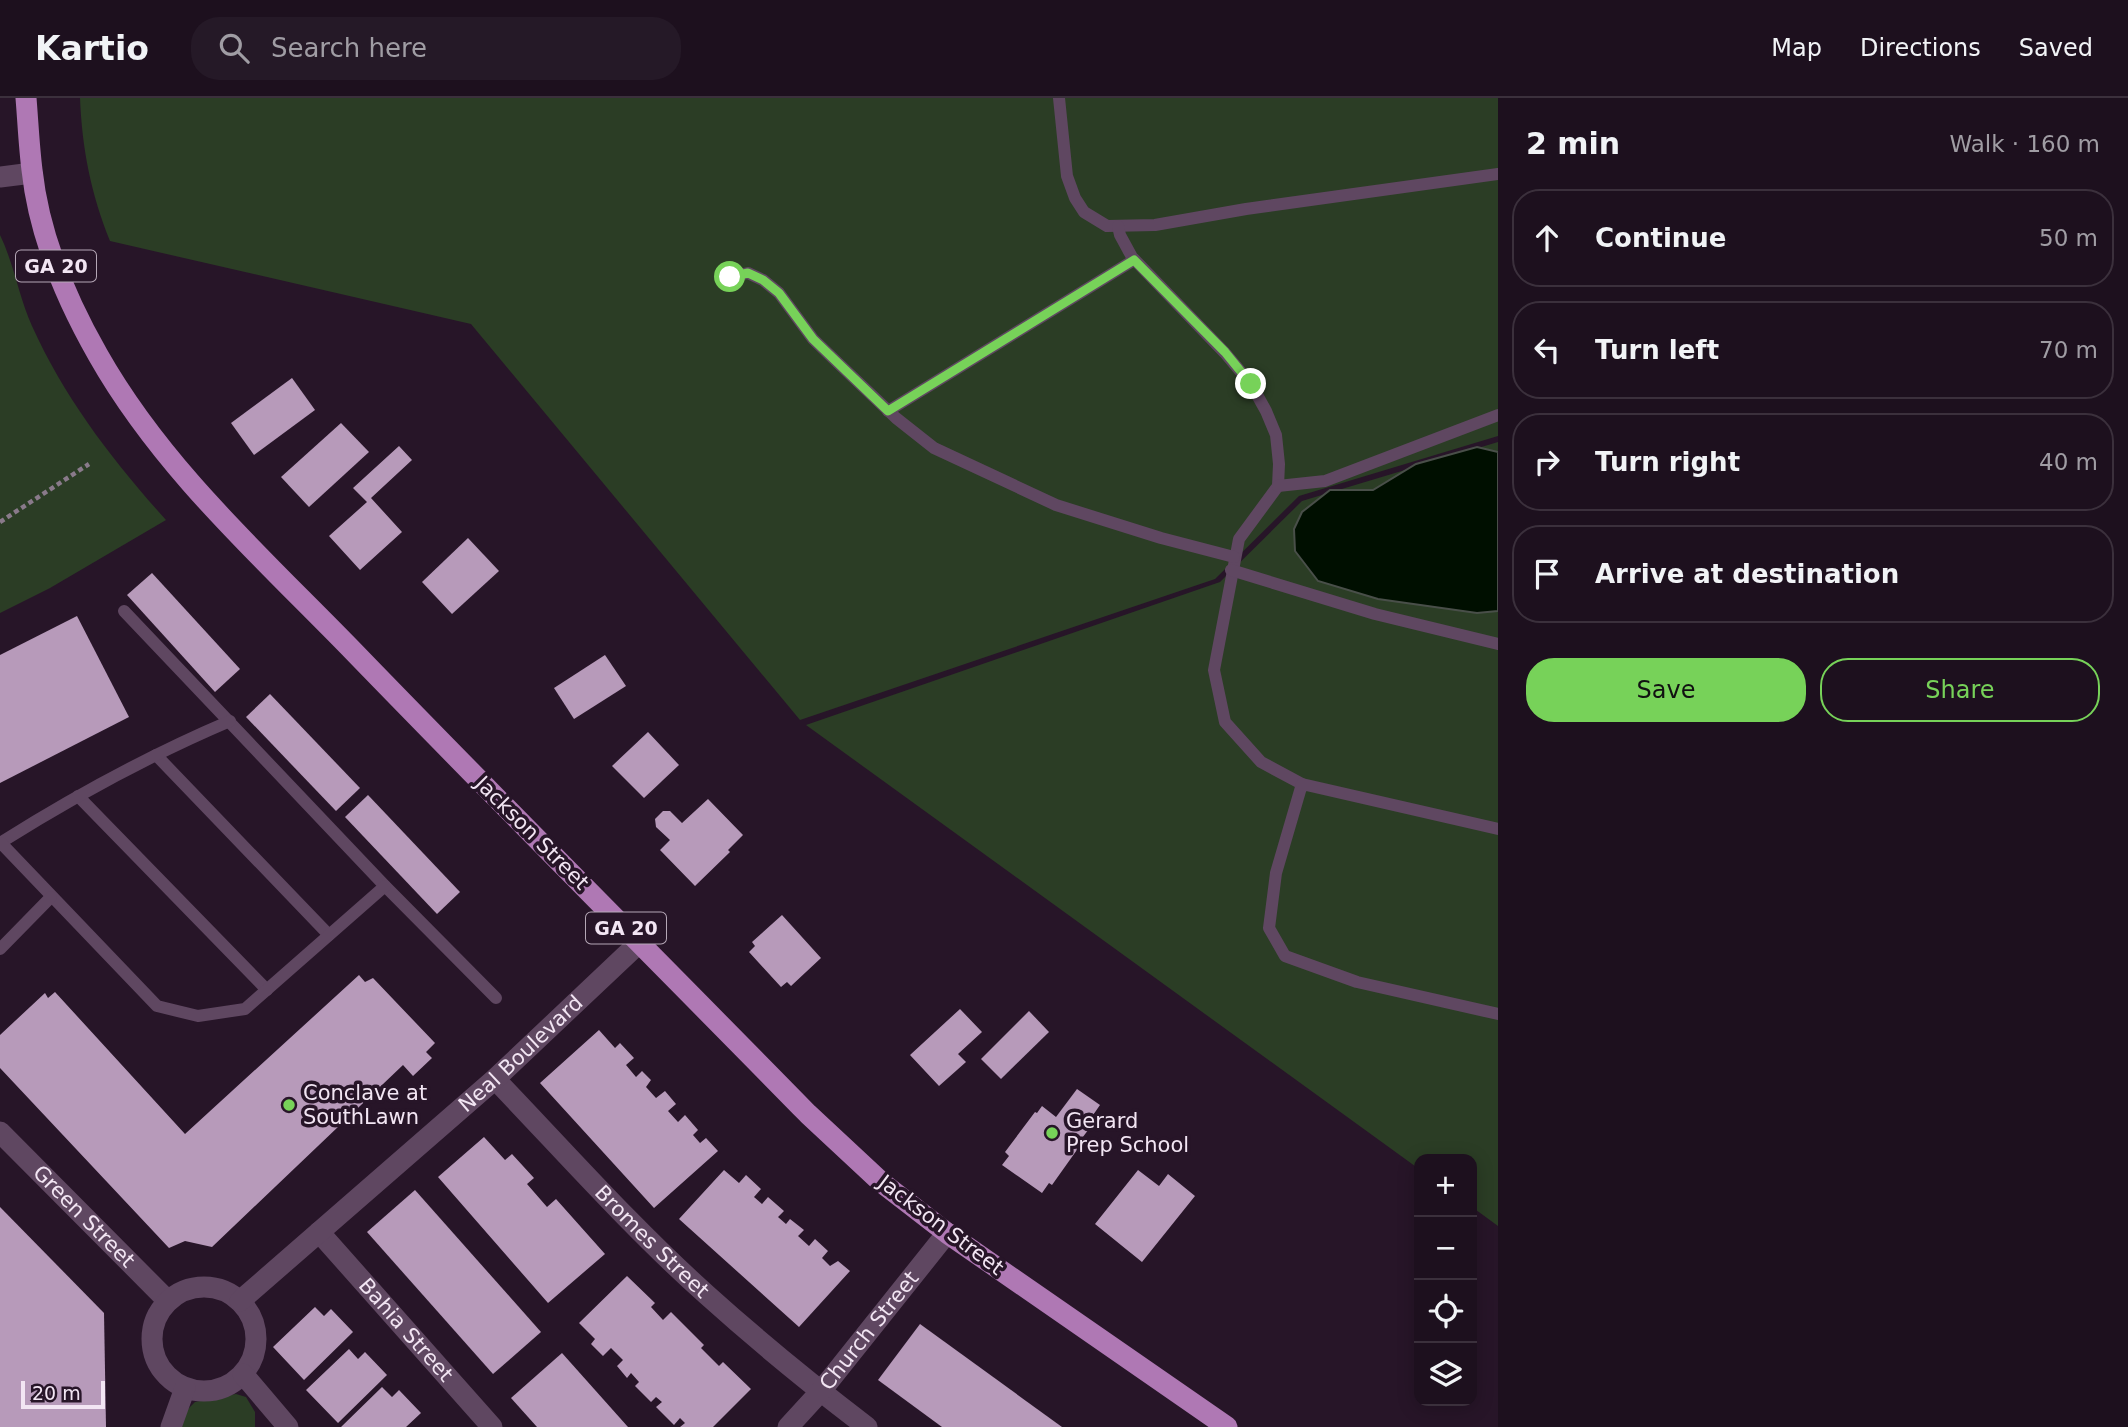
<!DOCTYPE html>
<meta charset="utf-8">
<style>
:root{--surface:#1d101e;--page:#251927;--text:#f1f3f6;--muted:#a09da4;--line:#3b303c;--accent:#77d259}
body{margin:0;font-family:"DejaVu Sans",sans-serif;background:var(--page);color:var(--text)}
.controls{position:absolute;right:21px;bottom:21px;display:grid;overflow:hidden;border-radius:14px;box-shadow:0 4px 18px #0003}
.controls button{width:63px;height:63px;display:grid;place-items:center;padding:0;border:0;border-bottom:2px solid var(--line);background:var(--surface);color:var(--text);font:35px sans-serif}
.scale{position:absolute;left:21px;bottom:18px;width:84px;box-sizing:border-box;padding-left:7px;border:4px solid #f2e5f3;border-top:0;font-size:19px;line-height:24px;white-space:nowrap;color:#f2e5f3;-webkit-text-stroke:5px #271528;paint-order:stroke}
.stop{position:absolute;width:21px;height:21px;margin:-16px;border:5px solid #77d259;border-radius:50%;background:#fff}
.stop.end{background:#77d259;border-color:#fff;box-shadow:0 2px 7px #0008}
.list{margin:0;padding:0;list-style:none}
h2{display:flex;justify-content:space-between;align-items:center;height:91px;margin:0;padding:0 28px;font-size:30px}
h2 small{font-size:23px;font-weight:400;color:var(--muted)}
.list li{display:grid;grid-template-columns:46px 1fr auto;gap:21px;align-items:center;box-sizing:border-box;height:98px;margin:0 14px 14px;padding:0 14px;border:2px solid var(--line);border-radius:28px}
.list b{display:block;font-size:26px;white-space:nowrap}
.list em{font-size:23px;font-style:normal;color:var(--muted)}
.actions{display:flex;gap:14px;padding:21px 28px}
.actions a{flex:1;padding:16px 0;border:2px solid var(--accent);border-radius:28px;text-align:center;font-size:24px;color:var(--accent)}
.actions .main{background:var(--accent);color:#111}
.icon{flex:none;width:38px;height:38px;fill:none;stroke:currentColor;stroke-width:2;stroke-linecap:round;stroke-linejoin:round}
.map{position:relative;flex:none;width:1498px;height:1329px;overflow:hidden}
header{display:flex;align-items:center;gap:42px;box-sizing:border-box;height:98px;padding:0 35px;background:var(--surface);border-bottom:2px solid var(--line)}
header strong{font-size:33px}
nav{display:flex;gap:38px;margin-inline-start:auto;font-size:24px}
.search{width:490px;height:63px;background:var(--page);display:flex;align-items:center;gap:18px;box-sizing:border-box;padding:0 24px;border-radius:28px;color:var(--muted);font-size:26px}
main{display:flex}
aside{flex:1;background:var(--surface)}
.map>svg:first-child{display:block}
</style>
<header>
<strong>Kartio</strong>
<div class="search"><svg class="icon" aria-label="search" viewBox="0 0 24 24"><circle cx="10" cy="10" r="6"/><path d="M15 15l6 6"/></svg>Search here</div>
<nav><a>Map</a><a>Directions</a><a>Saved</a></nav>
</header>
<main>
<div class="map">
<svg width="1498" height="1329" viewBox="0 0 1498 1329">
<rect width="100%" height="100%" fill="#271528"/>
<g fill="#2b3d25">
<path d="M 80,0 L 1498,0 L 1498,338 L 1299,398 L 1215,481 L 800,622 L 471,226 L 110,143 C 91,96 82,51 80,0 Z"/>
<path d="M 0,137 C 14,166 19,199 32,228 C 65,301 113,363 166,422 L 50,490 L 0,515 Z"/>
<path d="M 1498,344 L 1498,1128 L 1472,1109 L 1472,1061 L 1419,1061 L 1419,1071 L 806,627 L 1220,484 L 1302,403 Z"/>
<path d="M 236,1296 L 246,1299 L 255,1314 L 255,1329 L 181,1329 L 187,1312 L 195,1304 Z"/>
</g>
<path fill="#000f00" stroke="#494f49" stroke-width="2" d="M 1477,349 L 1498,354 L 1498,513 L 1477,515 L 1378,501 L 1318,483 L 1295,453 L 1294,431 L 1302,414 L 1330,392 L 1373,392 L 1416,366 Z"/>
<g fill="#b79aba">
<path d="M 292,280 L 315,312 L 254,357 L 231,325 Z"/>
<path d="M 341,325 L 369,354 L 309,409 L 281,379 Z"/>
<path d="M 399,348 L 412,362 L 371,400 L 402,434 L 360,472 L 329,438 L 367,404 L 353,390 Z"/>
<path d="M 468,440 L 499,473 L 452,516 L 422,484 Z"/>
<path d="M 152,475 L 240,571 L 215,594 L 127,497 Z"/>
<path d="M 77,518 L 129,619 L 0,685 L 0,557 Z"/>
<path d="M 605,557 L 626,588 L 574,621 L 554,590 Z"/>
<path d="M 270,596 L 360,690 L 336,713 L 246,619 Z"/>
<path d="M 648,634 L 679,667 L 644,700 L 612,668 Z"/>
<path d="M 368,697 L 460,794 L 437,816 L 345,719 Z"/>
<path d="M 708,701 L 743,737 L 728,752 L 730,754 L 695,788 L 660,752 L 670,742 L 656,729 L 655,721 L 663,713 L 670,713 L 682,725 Z"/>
<path d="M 782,817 L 821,860 L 791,888 L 787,884 L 781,889 L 749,854 L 755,848 L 752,844 Z"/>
<path d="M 359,877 L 365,884 L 373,880 L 435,945 L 426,954 L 432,960 L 413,978 L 403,967 L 212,1149 L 185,1143 L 169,1150 L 0,970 L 0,937 L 45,895 L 48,900 L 55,894 L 185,1036 Z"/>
<path d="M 960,911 L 982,934 L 958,956 L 966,964 L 939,988 L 910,957 Z"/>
<path d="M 1029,913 L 1049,934 L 1001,981 L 981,961 Z"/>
<path d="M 599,932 L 615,950 L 620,945 L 634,960 L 626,967 L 636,979 L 642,973 L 651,982 L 646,989 L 656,1000 L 665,993 L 676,1006 L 668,1013 L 678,1024 L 685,1017 L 698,1032 L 693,1037 L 700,1045 L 706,1040 L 718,1053 L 654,1110 L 540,985 Z"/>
<path d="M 1077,991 L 1100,1007 L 1091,1020 L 1095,1023 L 1076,1048 L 1079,1049 L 1052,1087 L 1049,1085 L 1042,1095 L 1002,1067 L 1009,1058 L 1005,1054 L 1035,1014 L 1037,1015 L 1042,1008 L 1056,1019 Z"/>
<path d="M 484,1039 L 505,1062 L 512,1056 L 534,1080 L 527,1086 L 547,1109 L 556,1101 L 605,1156 L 548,1205 L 438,1079 Z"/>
<path d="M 724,1072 L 739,1085 L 746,1077 L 761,1091 L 754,1099 L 762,1106 L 768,1099 L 784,1113 L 778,1119 L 786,1126 L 790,1121 L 804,1132 L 798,1138 L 809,1148 L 815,1141 L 828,1153 L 822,1160 L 830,1168 L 838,1163 L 850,1173 L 799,1229 L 679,1121 Z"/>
<path d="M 1138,1072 L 1159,1088 L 1168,1076 L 1195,1098 L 1142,1164 L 1095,1126 Z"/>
<path d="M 415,1092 L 541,1234 L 493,1276 L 367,1134 Z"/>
<path d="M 0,1109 L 104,1215 L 106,1329 L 0,1329 Z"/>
<path d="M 627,1178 L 655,1205 L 651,1209 L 663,1222 L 671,1214 L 704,1247 L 701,1250 L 719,1268 L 723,1264 L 751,1291 L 713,1329 L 680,1329 L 685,1325 L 680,1320 L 674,1327 L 656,1309 L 662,1304 L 656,1299 L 651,1304 L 635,1288 L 639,1284 L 631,1275 L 627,1280 L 617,1268 L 623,1262 L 611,1250 L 603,1258 L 591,1246 L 595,1241 L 579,1225 Z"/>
<path d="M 315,1209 L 324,1218 L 331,1211 L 353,1234 L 304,1282 L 273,1249 Z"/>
<path d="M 920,1226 L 1062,1329 L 942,1329 L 878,1282 Z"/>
<path d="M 349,1251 L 358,1261 L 365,1254 L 387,1277 L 338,1325 L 306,1292 Z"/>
<path d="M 562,1255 L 628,1329 L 537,1329 L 511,1300 Z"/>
<path d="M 382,1289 L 392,1299 L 399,1292 L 421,1315 L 406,1329 L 341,1329 Z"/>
</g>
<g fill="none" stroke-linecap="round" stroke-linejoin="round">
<path stroke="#897a8a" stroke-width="4.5" stroke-dasharray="5 3.5" stroke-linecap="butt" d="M 0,424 L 89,366"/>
<g stroke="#5f4761" stroke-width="12">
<path d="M 1059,0 L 1067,78 L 1075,100 L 1084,114 L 1107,128 L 1155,127 L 1246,111 L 1498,76"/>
<path d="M 1118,128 L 1120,137 L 1132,159 L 1225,255 L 1251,286 L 1266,313 L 1276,337 L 1279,366 L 1278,388 L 1239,441 L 1214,572 L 1225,624 L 1261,664 L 1302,686"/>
<path d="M 730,179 L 748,175 L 763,182 L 779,195 L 813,241 L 838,265 L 896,320 L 934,350 L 1056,407 L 1161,440 L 1234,459"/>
<path d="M 888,313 L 1134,162"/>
<path d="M 1278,388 L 1325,383 L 1498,317"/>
<path d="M 1231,472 L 1375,516 L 1498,546"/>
<path d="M 124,513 L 385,788 L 496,900"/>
<path d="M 156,657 L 329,837"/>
<path d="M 78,698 L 267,892"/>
<path d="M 1498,731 L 1302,686 L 1276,775 L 1269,830 L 1285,858 L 1357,884 L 1498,916"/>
<path d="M 0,745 C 73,699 150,657 230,623"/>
<path d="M 1,745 L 157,908 L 198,918 L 245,911 L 385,788"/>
<path d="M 0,851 L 51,799"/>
</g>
<g stroke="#5f4761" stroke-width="21">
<path id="s1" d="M 495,981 C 565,1054 632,1130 707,1197 C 758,1243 812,1287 867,1329"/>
<path id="s2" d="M 0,1034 L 168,1203"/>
<path id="s3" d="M 319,1134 L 492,1329"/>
<circle cx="204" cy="1241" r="52"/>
<path id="s4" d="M 240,1203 L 495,981 L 640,844"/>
<path d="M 243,1276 L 288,1329"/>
<path d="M 171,1329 L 185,1290"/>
<path id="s5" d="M 788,1329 L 821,1293 L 947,1135"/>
</g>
<path stroke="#5f4761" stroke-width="21" d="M 0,79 L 32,75"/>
<path stroke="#af78b4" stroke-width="21" d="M 26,0 C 28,24 29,48 32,72 C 39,137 66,201 98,257 C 163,372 264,461 355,555 C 505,710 657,862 808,1016 L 881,1084 L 947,1135 L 1227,1329"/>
</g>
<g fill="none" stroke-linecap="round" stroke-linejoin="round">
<path stroke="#77d259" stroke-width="9" d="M 730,179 L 748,175 L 763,182 L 779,195 L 813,241 L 888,313 L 1134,162 L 1225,254 L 1251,286"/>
</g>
<g fill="#77d259" stroke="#271528" stroke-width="2.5">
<circle cx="289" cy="1007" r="7"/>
<circle cx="1052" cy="1035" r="7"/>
</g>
<g text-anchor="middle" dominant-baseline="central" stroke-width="7" stroke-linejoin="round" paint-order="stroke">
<g fill="#271528" stroke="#b5a7b6" stroke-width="2">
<rect x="16" y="152.5" width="80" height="31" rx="5"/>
<rect x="586" y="814.5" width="80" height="31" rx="5"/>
</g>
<g font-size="19" font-weight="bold" fill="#f2e5f3">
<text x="56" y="168">GA 20</text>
<text x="626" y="830">GA 20</text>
</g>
<g font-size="21" fill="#f2e5f3" stroke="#271528">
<text transform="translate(532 735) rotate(45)">Jackson Street</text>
<text stroke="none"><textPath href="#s4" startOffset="374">Neal Boulevard</textPath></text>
<text stroke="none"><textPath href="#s2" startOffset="119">Green Street</textPath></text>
<text transform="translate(941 1127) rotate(37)">Jackson Street</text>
<text stroke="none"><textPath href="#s1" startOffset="226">Bromes Street</textPath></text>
<text stroke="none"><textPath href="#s3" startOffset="131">Bahia Street</textPath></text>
<text stroke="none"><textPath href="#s5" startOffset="126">Church Street</textPath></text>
</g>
<g font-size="21" fill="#f2e5f3" stroke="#271528" text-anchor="start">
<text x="303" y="995">Conclave at<tspan x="303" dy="24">SouthLawn</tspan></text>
<text x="1066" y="1023">Gerard<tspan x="1066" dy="24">Prep School</tspan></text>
</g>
</g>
</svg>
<div class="controls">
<button>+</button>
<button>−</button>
<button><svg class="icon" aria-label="locate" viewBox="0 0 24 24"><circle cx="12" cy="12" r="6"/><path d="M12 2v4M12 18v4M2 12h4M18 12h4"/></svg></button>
<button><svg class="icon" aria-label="layers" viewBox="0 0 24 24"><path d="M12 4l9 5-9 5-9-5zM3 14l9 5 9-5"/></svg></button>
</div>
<div class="scale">20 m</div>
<div class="stop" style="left:730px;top:179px"></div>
<div class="stop end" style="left:1251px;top:286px"></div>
</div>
<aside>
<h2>2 min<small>Walk · 160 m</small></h2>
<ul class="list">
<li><svg class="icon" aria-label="ahead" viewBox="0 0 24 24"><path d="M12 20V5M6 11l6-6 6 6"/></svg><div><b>Continue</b></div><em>50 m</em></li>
<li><svg class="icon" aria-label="left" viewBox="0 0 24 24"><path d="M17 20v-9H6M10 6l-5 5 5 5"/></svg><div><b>Turn left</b></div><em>70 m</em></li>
<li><svg class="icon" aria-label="right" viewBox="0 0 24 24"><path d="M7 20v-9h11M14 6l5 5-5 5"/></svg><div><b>Turn right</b></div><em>40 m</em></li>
<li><svg class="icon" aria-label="arrive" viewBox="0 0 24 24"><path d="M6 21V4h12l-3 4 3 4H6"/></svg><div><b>Arrive at destination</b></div></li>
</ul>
<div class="actions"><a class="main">Save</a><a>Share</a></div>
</aside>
</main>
